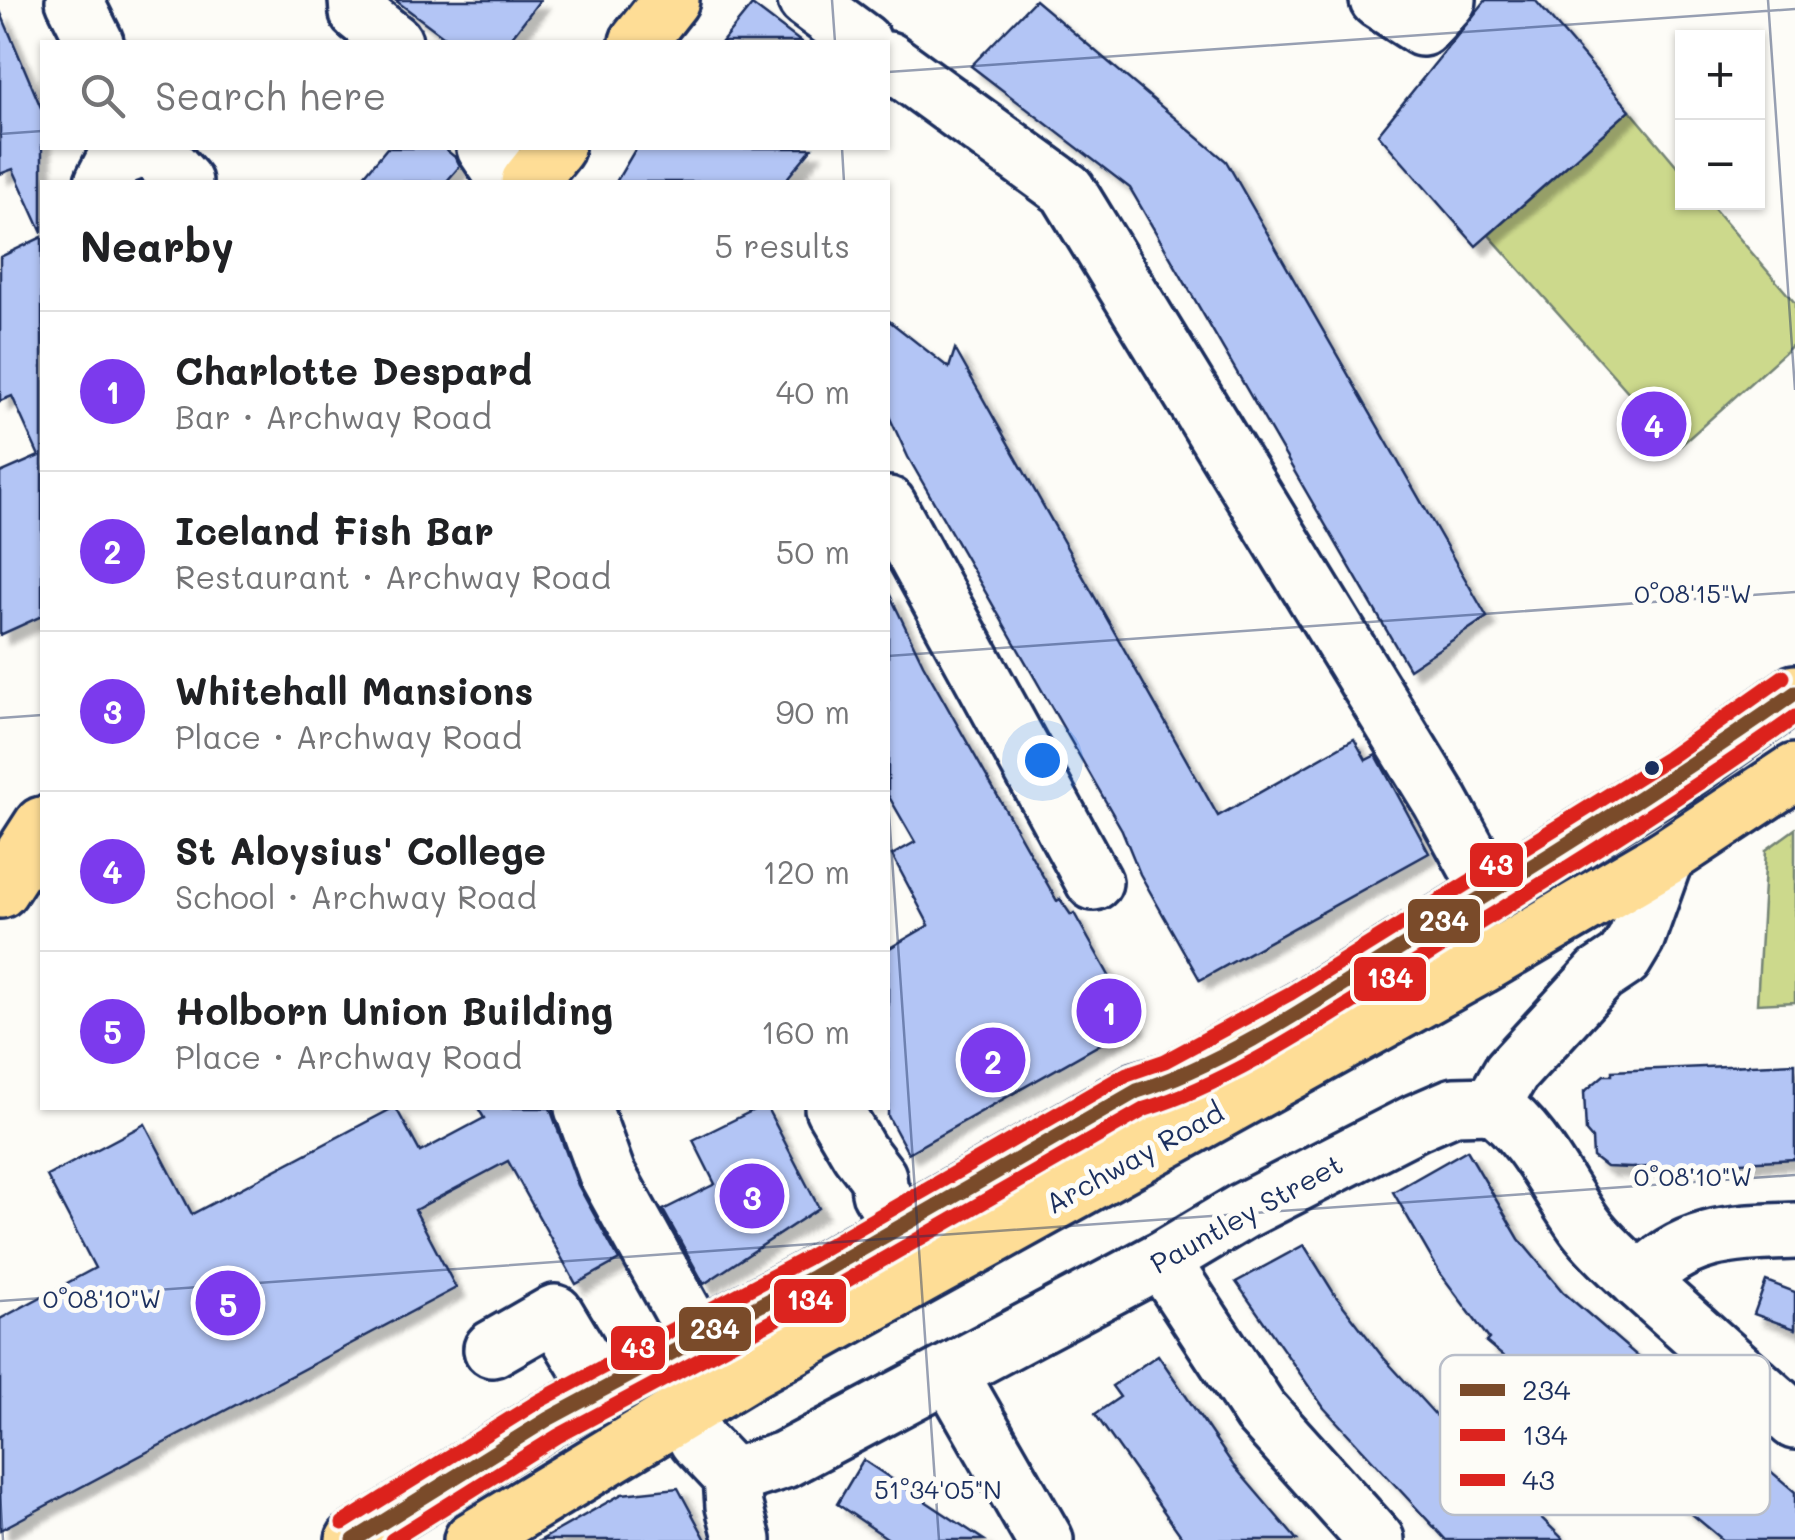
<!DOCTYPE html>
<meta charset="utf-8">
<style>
:root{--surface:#fff;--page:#f2f2f2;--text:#202124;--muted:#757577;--line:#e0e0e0;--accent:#7c3aed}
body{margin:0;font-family:Mali,sans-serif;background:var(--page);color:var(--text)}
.controls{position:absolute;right:30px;top:30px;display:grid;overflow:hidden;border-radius:0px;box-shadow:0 2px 8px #0004}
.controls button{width:90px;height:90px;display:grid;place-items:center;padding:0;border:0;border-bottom:2px solid var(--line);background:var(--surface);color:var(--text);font:50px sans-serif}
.you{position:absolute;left:1042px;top:760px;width:35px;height:35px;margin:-25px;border:8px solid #fff;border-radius:50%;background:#1a73e8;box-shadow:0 0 0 15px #1a73e833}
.badge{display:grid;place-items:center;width:65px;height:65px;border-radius:50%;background:var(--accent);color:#fff;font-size:32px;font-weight:700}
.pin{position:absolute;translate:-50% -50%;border:5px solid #fff;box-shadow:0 2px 10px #0006}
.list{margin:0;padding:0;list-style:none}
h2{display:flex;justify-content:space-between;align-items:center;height:130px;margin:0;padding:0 40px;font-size:42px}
h2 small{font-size:32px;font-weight:400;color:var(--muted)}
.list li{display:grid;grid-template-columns:65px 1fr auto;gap:30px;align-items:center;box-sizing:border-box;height:160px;padding:0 40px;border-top:2px solid var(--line)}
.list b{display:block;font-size:38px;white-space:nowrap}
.list p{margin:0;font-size:32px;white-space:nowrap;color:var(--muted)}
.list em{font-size:32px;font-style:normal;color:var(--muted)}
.icon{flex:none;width:55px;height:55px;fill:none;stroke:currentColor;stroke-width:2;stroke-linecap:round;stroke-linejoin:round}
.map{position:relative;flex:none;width:1795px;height:1540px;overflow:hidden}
.search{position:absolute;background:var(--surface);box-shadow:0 2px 8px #0004;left:40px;top:40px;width:850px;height:110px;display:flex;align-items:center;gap:25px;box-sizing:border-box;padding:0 35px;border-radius:0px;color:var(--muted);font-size:38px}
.panel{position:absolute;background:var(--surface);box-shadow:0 2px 8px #0004;left:40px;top:180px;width:850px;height:930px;border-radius:0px}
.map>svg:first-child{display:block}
</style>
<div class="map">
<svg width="1795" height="1540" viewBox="0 0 1795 1540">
<defs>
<filter id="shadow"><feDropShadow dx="9" dy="9" stdDeviation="2.5" flood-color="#0004"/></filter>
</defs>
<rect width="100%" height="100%" fill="#fdfcf7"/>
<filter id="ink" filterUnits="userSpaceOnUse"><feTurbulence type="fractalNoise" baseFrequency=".01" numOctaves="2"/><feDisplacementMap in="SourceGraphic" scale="20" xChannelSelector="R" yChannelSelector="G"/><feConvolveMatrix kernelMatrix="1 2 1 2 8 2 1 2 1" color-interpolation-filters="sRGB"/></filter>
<g filter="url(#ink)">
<g fill="#ccd98c" stroke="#748475" stroke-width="2.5">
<path d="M 1630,110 L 1682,172 L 1682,202 L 1709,203 L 1795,303 L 1795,343 L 1678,448 L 1489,235 Z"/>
<path d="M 1795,829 L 1795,1002 L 1757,1004 L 1766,850 Z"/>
</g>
<g fill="#b3c5f5" stroke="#1b2f5e" stroke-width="2.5" filter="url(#shadow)">
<path d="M 395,0 L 540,0 L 508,42 L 451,42 Z"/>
<path d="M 1035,0 L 1226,161 L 1487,617 L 1409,669 L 1130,188 L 971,66 Z"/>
<path d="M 1486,0 L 1535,0 L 1630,110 L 1476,246 L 1378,134 Z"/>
<path d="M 752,5 L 801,42 L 722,42 Z"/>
<path d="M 0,11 L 42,110 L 42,233 L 13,169 L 0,174 Z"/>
<path d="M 387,148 L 444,148 L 456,158 L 460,166 L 446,182 L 359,182 Z"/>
<path d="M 636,148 L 812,148 L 784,182 L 616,182 Z"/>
<path d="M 42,237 L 42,616 L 0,635 L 0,473 L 39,456 L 12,396 L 0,401 L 0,257 Z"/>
<path d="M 888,320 L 949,368 L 955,349 L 1218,816 L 1354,739 L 1366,760 L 1376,755 L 1429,853 L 1200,980 L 1140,874 L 1122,830 L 908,457 L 888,414 Z"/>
<path d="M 888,591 L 923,664 L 1057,901 L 1060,899 L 1071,915 L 1074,913 L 1136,1024 L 908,1153 L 888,1116 L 888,949 L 929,925 L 892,855 L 915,842 L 888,795 Z"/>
<path d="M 1795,1063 L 1795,1159 L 1631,1168 L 1606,1167 L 1593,1157 L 1592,1139 L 1586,1132 L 1584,1092 L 1604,1075 L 1612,1075 L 1612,1071 Z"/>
<path d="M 393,1108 L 396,1108 L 420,1152 L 484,1118 L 478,1108 L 550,1108 L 578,1185 L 619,1260 L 576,1284 L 508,1161 L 415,1210 L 456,1288 L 0,1530 L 0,1319 L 95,1268 L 47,1176 L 145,1124 L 192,1214 Z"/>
<path d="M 758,1108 L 767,1108 L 819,1208 L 704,1284 L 663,1210 L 715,1184 L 693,1140 Z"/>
<path d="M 1467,1150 L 1519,1239 L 1563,1292 L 1795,1492 L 1795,1540 L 1723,1540 L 1486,1342 L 1489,1339 L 1440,1273 L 1393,1192 Z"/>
<path d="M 1304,1245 L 1335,1295 L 1382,1356 L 1471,1454 L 1494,1477 L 1497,1474 L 1564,1540 L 1446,1540 L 1324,1408 L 1236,1282 Z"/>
<path d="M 1766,1281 L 1795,1292 L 1795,1329 L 1754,1314 Z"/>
<path d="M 1158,1355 L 1233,1465 L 1297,1540 L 1184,1540 L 1095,1414 L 1120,1397 L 1112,1386 Z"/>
<path d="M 863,1460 L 984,1540 L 890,1540 L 837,1504 Z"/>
<path d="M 678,1488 L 706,1540 L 541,1540 L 622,1494 Z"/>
</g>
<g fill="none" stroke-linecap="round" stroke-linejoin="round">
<defs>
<g id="minor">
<path d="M 74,0 L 95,42"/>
<path d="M 357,0 L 358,13 L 394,42"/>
<path d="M 806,0 L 863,42"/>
<path d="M 1378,0 L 1422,28 L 1448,0"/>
<path d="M 888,60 L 1067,190 L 1441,802 L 1491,893"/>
<path d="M 485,148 L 508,182"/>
<path d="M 103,182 L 115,159 L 145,148 L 167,163 L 184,182"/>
<path d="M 888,505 L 1094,882"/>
<path d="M 1492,1105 C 1535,1134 1556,1186 1586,1227 C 1601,1247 1622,1265 1640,1282 C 1684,1233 1733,1233 1795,1231"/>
<path d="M 583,1108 L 607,1174 L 699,1340"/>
<path d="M 833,1108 L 859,1152 L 878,1177 L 880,1192 L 901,1225"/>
<path d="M 1161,1260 L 1260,1411 L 1376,1540"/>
<path d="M 1640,1282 L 1795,1421"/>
<path d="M 492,1349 L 555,1313 L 602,1391"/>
<path d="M 950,1374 L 1045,1540"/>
<path d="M 684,1412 L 697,1440 L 732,1477 L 734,1506 L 743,1540"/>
<path d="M 732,1477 L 784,1460 L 1161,1260 L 1243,1211 L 1417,1122 L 1454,1106 L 1492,1105 L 1511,1072 L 1600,975 L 1624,959 L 1636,939 L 1665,858"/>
</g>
<g id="major">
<path d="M 638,42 L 671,0"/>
<path d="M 529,182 L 556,148"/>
<path d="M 0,890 L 42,825"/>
</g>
<g id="highway">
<path d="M 354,1540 L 548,1419 L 813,1277 L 1137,1091 L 1173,1080 L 1301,1010 L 1679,775 L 1795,693"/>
<path d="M 472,1540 L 748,1372 L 1481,966 L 1665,858 L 1795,772"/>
</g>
</defs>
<use href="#minor" stroke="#1b2f5e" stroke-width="62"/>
<use href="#major" stroke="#1b2f5e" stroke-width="62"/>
<use href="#highway" stroke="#1b2f5e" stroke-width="62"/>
<use href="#minor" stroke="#fdfcf7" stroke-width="55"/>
<use href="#major" stroke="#fedd96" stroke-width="55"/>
<use href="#highway" stroke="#fedd96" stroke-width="55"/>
<defs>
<path id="bus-1" d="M 354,1540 L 548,1419 L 813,1277 L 1137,1091 C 1226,1064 1324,996 1404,946 C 1536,864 1668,783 1795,693"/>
<path id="bus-2" d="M 392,1540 L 558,1436 L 823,1294 L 1145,1109 C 1234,1082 1332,1014 1412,965 C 1541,884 1671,805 1795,717"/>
<path id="bus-3" d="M 343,1523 L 539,1401 L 803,1260 L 1127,1074 L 1165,1061 L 1291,993 L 1668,758 L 1783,677"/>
</defs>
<use href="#bus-1" stroke="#fdfcf7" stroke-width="22"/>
<use href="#bus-2" stroke="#fdfcf7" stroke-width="22"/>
<use href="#bus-3" stroke="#fdfcf7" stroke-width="22"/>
<use href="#bus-1" stroke="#7a4b2a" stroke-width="15"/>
<use href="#bus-2" stroke="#dc241f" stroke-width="15"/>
<use href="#bus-3" stroke="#dc241f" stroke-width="15"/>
</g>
</g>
<path fill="none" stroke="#1b2f5e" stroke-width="2.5" stroke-opacity="0.45" d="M 832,0 L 835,42M 1768,0 L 1795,390M 888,72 L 1795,9M 0,134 L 42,131M 842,148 L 844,182M 888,656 L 1795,592M 0,718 L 42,715M 888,799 L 939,1540M 0,1301 L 1795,1175M 0,1493 L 3,1540"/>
<circle fill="#1b2f5e" stroke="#fdfcf7" stroke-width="4" cx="1652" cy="768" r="9"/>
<g text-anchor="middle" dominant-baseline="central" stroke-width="10" stroke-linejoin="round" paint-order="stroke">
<g font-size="28" fill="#1b2f5e" stroke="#fdfcf7">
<text transform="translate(1134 1157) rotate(-29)">Archway Road</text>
<text transform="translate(1246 1213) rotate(-29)">Pauntley Street</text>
</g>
</g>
<rect x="1440" y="1355" width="330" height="160" rx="15" fill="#fdfcf7" stroke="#b9bec9" stroke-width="2.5"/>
<rect x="1460" y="1384" width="45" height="12" fill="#7a4b2a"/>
<rect x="1460" y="1429" width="45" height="12" fill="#dc241f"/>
<rect x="1460" y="1474" width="45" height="12" fill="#dc241f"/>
<g font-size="28" fill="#1b2f5e">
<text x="1522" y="1400">234</text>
<text x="1522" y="1445">134</text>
<text x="1522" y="1490">43</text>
</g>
<g font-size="25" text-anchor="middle" fill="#1b2f5e" stroke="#fdfcf7" stroke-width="10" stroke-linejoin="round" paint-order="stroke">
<text x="1693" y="603">0°08'15"W</text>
<text x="1693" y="1186">0°08'10"W</text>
<text x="102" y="1308">0°08'10"W</text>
<text x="938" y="1499">51°34'05"N</text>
</g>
<g stroke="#fdfcf7" stroke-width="4">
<rect x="1468" y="841" width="57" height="48" rx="10" fill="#dc241f"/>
<rect x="1406" y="897" width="76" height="48" rx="10" fill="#7a4b2a"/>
<rect x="1352" y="955" width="76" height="48" rx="10" fill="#dc241f"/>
<rect x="772" y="1277" width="76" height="48" rx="10" fill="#dc241f"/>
<rect x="677" y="1305" width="76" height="48" rx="10" fill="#7a4b2a"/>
<rect x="609" y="1324" width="58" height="48" rx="10" fill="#dc241f"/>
</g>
<g font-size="28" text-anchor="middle" font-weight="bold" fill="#fff">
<text x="1496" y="875">43</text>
<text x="1444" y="931">234</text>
<text x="1390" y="988">134</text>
<text x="810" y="1310">134</text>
<text x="715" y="1339">234</text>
<text x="638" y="1358">43</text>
</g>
</svg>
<div class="controls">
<button>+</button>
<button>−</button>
</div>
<div class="you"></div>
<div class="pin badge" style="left:1109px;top:1011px">1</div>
<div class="pin badge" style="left:993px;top:1060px">2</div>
<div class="pin badge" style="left:752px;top:1196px">3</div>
<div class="pin badge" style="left:1654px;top:424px">4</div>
<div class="pin badge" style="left:228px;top:1303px">5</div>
<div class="search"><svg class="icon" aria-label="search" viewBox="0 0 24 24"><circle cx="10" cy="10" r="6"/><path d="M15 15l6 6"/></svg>Search here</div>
<section class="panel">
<h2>Nearby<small>5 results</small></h2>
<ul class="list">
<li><span class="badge">1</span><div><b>Charlotte Despard</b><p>Bar · Archway Road</p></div><em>40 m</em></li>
<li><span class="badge">2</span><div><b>Iceland Fish Bar</b><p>Restaurant · Archway Road</p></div><em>50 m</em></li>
<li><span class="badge">3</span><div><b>Whitehall Mansions</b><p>Place · Archway Road</p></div><em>90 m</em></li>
<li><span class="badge">4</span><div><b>St Aloysius' College</b><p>School · Archway Road</p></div><em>120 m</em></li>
<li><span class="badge">5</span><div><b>Holborn Union Building</b><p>Place · Archway Road</p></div><em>160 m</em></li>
</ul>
</section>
</div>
